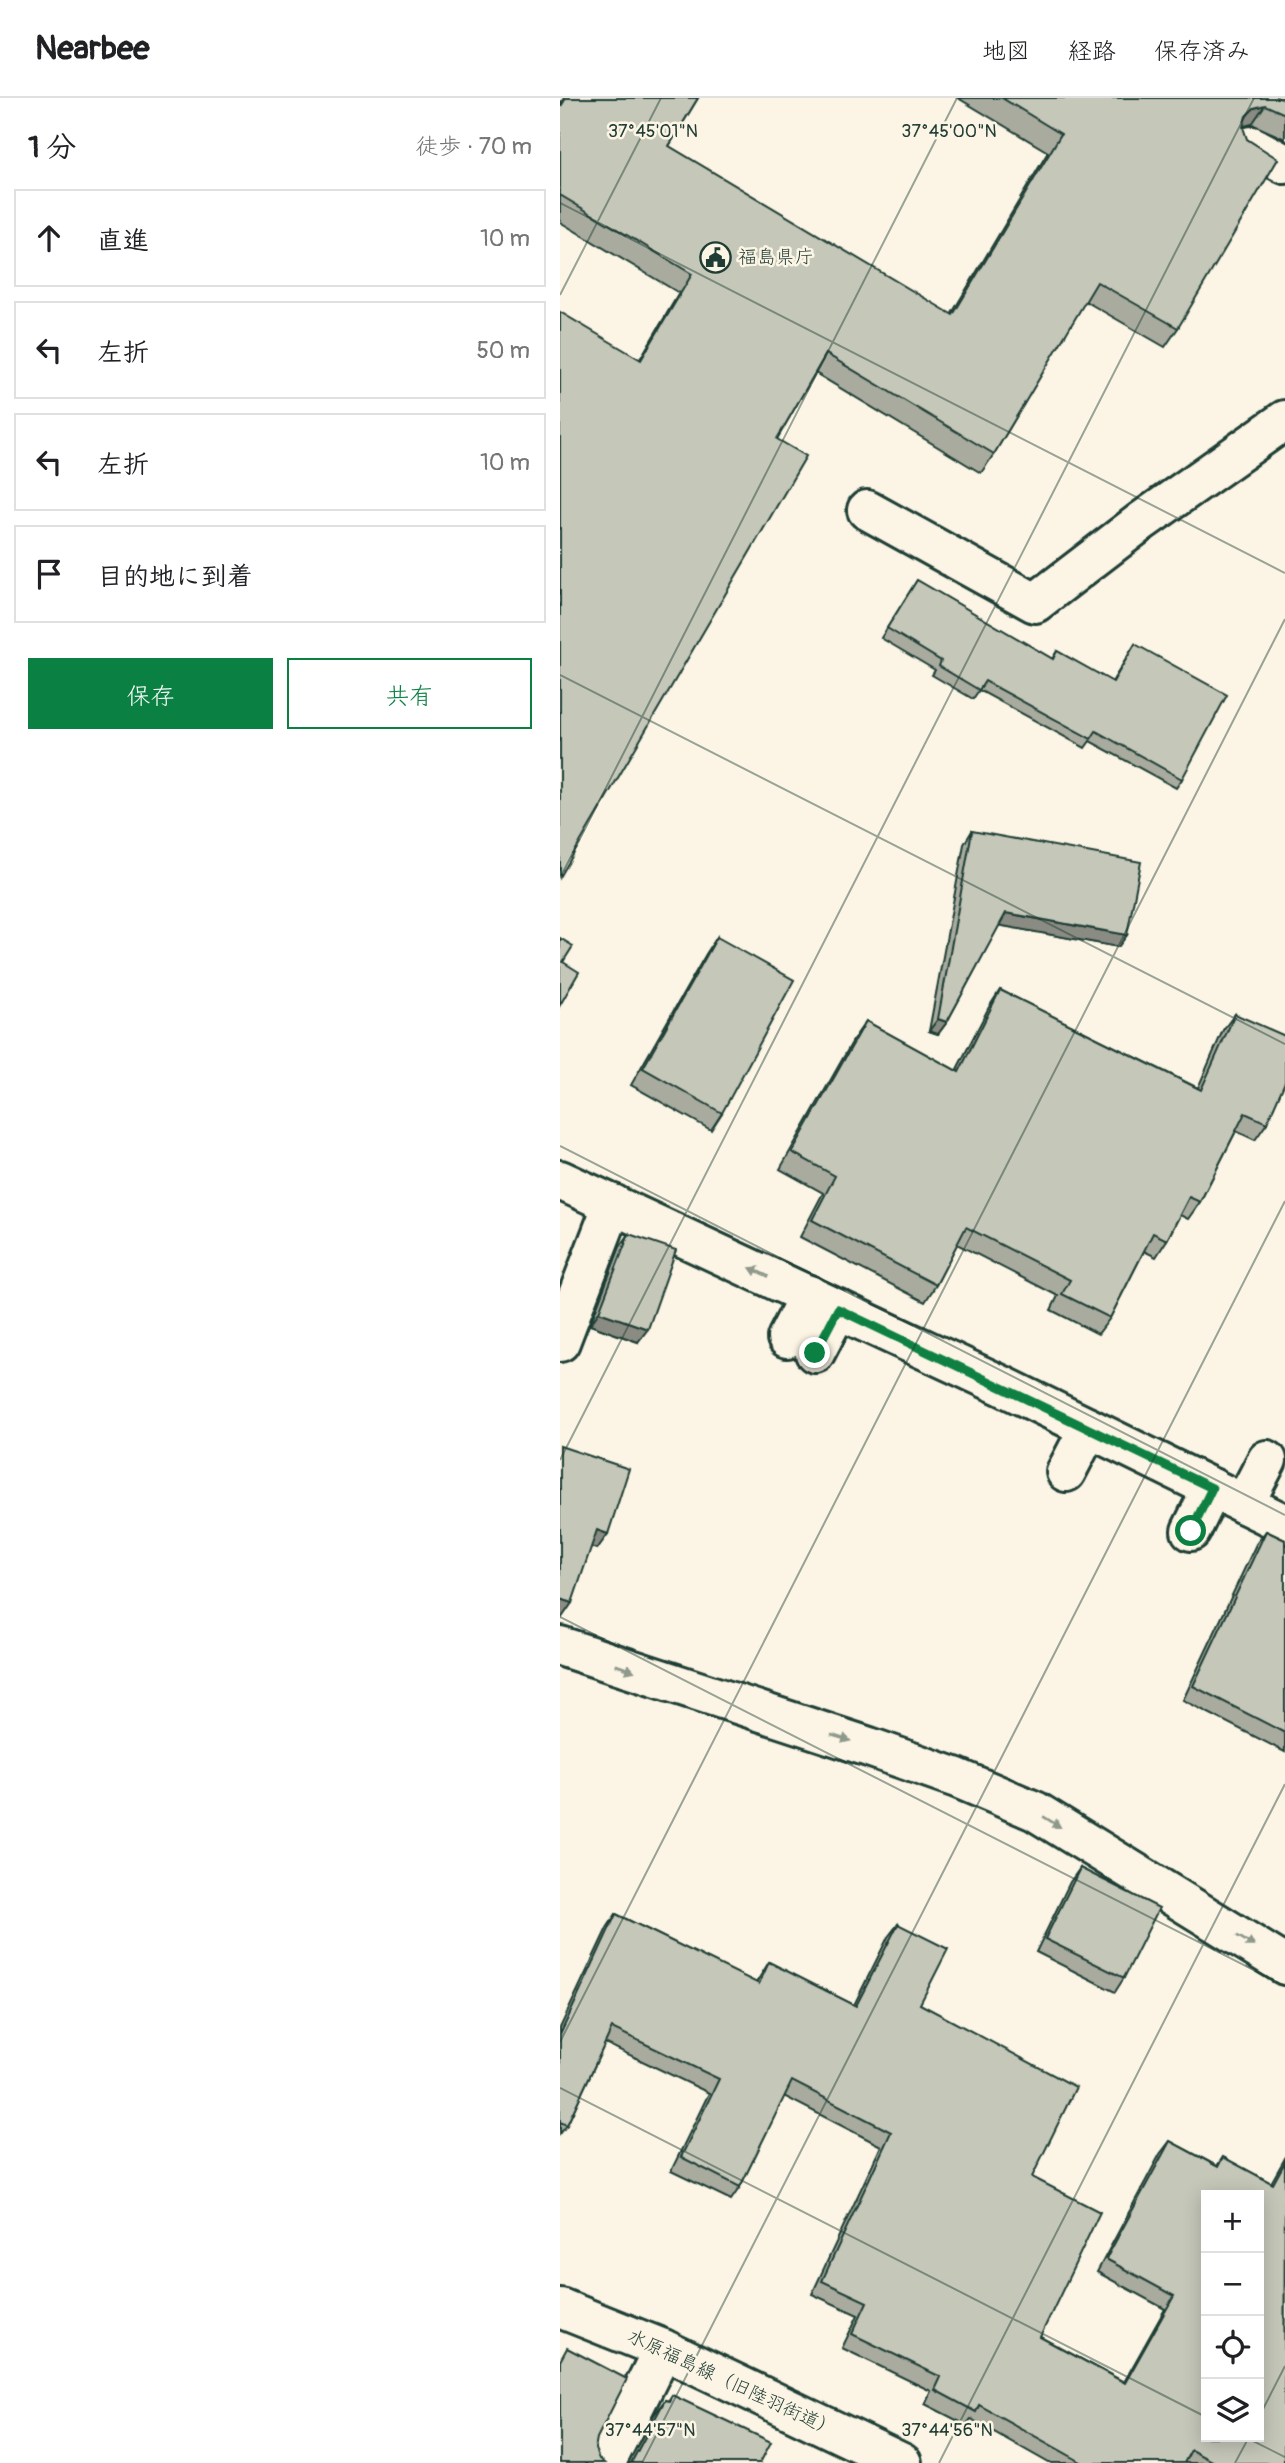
<!DOCTYPE html>
<html lang="ja">
<meta charset="utf-8">
<style>
:root{--surface:#fff;--page:#f6f6f6;--text:#202124;--muted:#757577;--line:#e0e0e0;--accent:#0b8043}
body{margin:0;font-family:Pangolin,"Klee One",sans-serif;background:var(--page);color:var(--text)}
.controls{position:absolute;right:21px;bottom:21px;display:grid;overflow:hidden;border-radius:0px;box-shadow:0 4px 18px #0003}
.controls button{width:63px;height:63px;display:grid;place-items:center;padding:0;border:0;border-bottom:2px solid var(--line);background:var(--surface);color:var(--text);font:35px sans-serif}
.stop{position:absolute;width:21px;height:21px;margin:-16px;border:5px solid #0b8043;border-radius:50%;background:#fff}
.stop.end{background:#0b8043;border-color:#fff;box-shadow:0 2px 7px #0008}
.list{margin:0;padding:0;list-style:none}
h2{display:flex;justify-content:space-between;align-items:center;height:91px;margin:0;padding:0 28px;font-size:30px}
h2 small{font-size:23px;font-weight:400;color:var(--muted)}
.list li{display:grid;grid-template-columns:46px 1fr auto;gap:21px;align-items:center;box-sizing:border-box;height:98px;margin:0 14px 14px;padding:0 14px;border:2px solid var(--line);border-radius:0px}
.list b{display:block;font-size:26px;white-space:nowrap}
.list em{font-size:23px;font-style:normal;color:var(--muted)}
.actions{display:flex;gap:14px;padding:21px 28px}
.actions a{flex:1;padding:16px 0;border:2px solid var(--accent);border-radius:0px;text-align:center;font-size:24px;color:var(--accent)}
.actions .main{background:var(--accent);color:#fff}
.icon{flex:none;width:38px;height:38px;fill:none;stroke:currentColor;stroke-width:2;stroke-linecap:round;stroke-linejoin:round}
.map{position:relative;flex:none;width:725px;height:2365px;overflow:hidden}
header{display:flex;align-items:center;gap:42px;box-sizing:border-box;height:98px;padding:0 35px;background:var(--surface);border-bottom:2px solid var(--line)}
header strong{font-size:33px}
nav{display:flex;gap:38px;margin-inline-start:auto;font-size:24px}
main{display:flex}
aside{flex:1;background:var(--surface)}
.map>svg:first-child{display:block}
</style>
<header>
<strong>Nearbee</strong>
<nav><a>地図</a><a>経路</a><a>保存済み</a></nav>
</header>
<main>
<aside>
<h2>1 分<small>徒歩 · 70 m</small></h2>
<ul class="list">
<li><svg class="icon" aria-label="ahead" viewBox="0 0 24 24"><path d="M12 20V5M6 11l6-6 6 6"/></svg><div><b>直進</b></div><em>10 m</em></li>
<li><svg class="icon" aria-label="left" viewBox="0 0 24 24"><path d="M17 20v-9H6M10 6l-5 5 5 5"/></svg><div><b>左折</b></div><em>50 m</em></li>
<li><svg class="icon" aria-label="left" viewBox="0 0 24 24"><path d="M17 20v-9H6M10 6l-5 5 5 5"/></svg><div><b>左折</b></div><em>10 m</em></li>
<li><svg class="icon" aria-label="arrive" viewBox="0 0 24 24"><path d="M6 21V4h12l-3 4 3 4H6"/></svg><div><b>目的地に到着</b></div></li>
</ul>
<div class="actions"><a class="main">保存</a><a>共有</a></div>
</aside>
<div class="map">
<svg width="725" height="2365" viewBox="0 0 725 2365">
<rect width="100%" height="100%" fill="#fcf5e5"/>
<filter id="ink" filterUnits="userSpaceOnUse"><feTurbulence type="fractalNoise" baseFrequency=".0143" numOctaves="2"/><feDisplacementMap in="SourceGraphic" scale="14" xChannelSelector="R" yChannelSelector="G"/><feConvolveMatrix kernelMatrix="1 2 1 2 8 2 1 2 1" color-interpolation-filters="sRGB"/></filter>
<g filter="url(#ink)">
<g fill="none" stroke-linecap="round" stroke-linejoin="round">
<defs>
<g id="minor">
<path d="M 692,48 L 725,66"/>
<path d="M 307,412 L 475,505 L 582,423 L 725,322"/>
<path d="M 0,1082 L 443,1288 L 725,1426"/>
<path d="M 227,1240 L 249,1197"/>
<path d="M 0,1244 L 53,1106"/>
<path d="M 255,1255 L 278,1211"/>
<path d="M 506,1374 L 529,1330"/>
<path d="M 684,1406 L 707,1362"/>
<path d="M 631,1433 L 652,1390"/>
<path d="M 0,1548 L 309,1649 L 397,1680 L 475,1713 L 725,1867"/>
<path d="M 46,2365 L 103,2251"/>
</g>
<path id="major" d="M 0,2210 L 103,2251 L 342,2365"/>
</defs>
<use href="#minor" stroke="#1f3d34" stroke-width="44"/>
<use href="#major" stroke="#1f3d34" stroke-width="44"/>
<use href="#minor" stroke="#fcf5e5" stroke-width="38"/>
<use href="#major" stroke="#fcf5e5" stroke-width="38"/>
</g>
<g fill="#a9ab9f" stroke="#1f3d34" stroke-width="2">
<path d="M 4,0 L 138,0 L 109,48 L 391,217 L 488,54 L 398,0 L 725,0 L 725,41 L 692,26 L 683,28 L 618,230 L 605,249 L 525,203 L 434,356 L 421,375 L 255,275 L 217,341 L 80,261 L 119,195 L 0,124 L 0,6 Z"/>
<path d="M 357,482 L 492,561 L 497,553 L 552,584 L 575,546 L 622,681 L 616,690 L 530,643 L 525,650 L 419,592 L 413,601 L 372,577 L 375,572 L 321,540 Z"/>
<path d="M 412,733 L 567,837 L 558,849 L 439,827 L 387,924 L 378,936 L 369,933 L 404,746 Z"/>
<path d="M 157,839 L 162,1015 L 151,1032 L 71,987 L 146,856 Z"/>
<path d="M 440,892 L 638,990 L 663,932 L 675,916 L 707,1025 L 695,1042 L 676,1033 L 640,1104 L 628,1121 L 620,1117 L 607,1142 L 596,1159 L 584,1153 L 550,1220 L 538,1236 L 491,1212 L 498,1198 L 397,1146 L 376,1187 L 365,1204 L 240,1139 L 263,1095 L 220,1071 L 295,939 L 306,923 L 396,973 L 429,909 Z"/>
<path d="M 69,1136 L 78,1244 L 30,1227 L 60,1149 Z"/>
<path d="M 706,1433 L 725,1442 L 725,1654 L 623,1602 L 696,1446 Z"/>
<path d="M 520,1770 L 564,1880 L 555,1894 L 476,1854 L 510,1784 Z"/>
<path d="M 56,1816 L 196,1885 L 209,1864 L 294,1907 L 328,1839 L 338,1826 L 360,1906 L 472,2079 L 480,2239 L 564,2284 L 605,2211 L 537,2174 L 600,2056 L 610,2043 L 657,2068 L 663,2059 L 711,2085 L 725,2060 L 724,2365 L 489,2365 L 411,2321 L 406,2327 L 365,2306 L 371,2293 L 282,2250 L 298,2217 L 252,2196 L 321,2048 L 224,1998 L 180,2089 L 171,2102 L 111,2073 L 149,1995 L 45,1945 L 7,2027 L 0,2036 L 0,1930 L 47,1830 Z"/>
<path d="M 112,2297 L 200,2365 L 68,2365 L 94,2317 L 105,2302 L 108,2303 Z"/>
</g>
<g fill="#8a8b82" stroke="#1f3d34" stroke-width="2">
<path d="M 705,7 L 692,26 L 681,29 L 686,18 L 694,10 Z"/>
<path d="M 446,815 L 567,837 L 558,849 L 437,827 Z"/>
<path d="M 378,921 L 387,924 L 378,936 L 369,933 Z"/>
<path d="M 39,1214 L 88,1231 L 78,1244 L 30,1227 Z"/>
<path d="M 37,1432 L 48,1436 L 37,1451 L 26,1448 Z"/>
<path d="M 0,1501 L 12,1505 L 1,1521 L 0,1520 Z"/>
</g>
<g fill="#c5c7b9" stroke="#1f3d34" stroke-width="2" fill-rule="evenodd">
<path d="M 6,0 L 138,0 L 109,48 L 393,217 L 501,36 L 442,0 L 725,0 L 725,16 L 705,7 L 694,10 L 686,18 L 683,29 L 687,41 L 718,61 L 618,230 L 537,184 L 434,356 L 266,256 L 217,341 L 246,358 L 0,779 L 0,214 L 81,262 L 132,176 L 0,97 L 0,10 Z"/>
<path d="M 357,482 L 493,561 L 497,553 L 553,584 L 575,546 L 667,597 L 622,681 L 536,633 L 531,641 L 425,583 L 419,592 L 379,568 L 381,563 L 327,530 Z"/>
<path d="M 412,733 L 581,764 L 567,837 L 446,815 L 387,924 L 378,921 Z"/>
<path d="M 157,839 L 234,882 L 162,1015 L 83,970 Z"/>
<path d="M 0,840 L 13,848 L 3,864 L 19,874 L 0,907 Z"/>
<path d="M 440,892 L 641,992 L 675,916 L 725,938 L 725,984 L 707,1025 L 685,1015 L 640,1104 L 629,1099 L 607,1142 L 593,1135 L 550,1220 L 502,1196 L 510,1182 L 406,1129 L 376,1187 L 252,1122 L 275,1078 L 232,1054 L 306,923 L 399,974 Z"/>
<path d="M 69,1136 L 116,1152 L 88,1231 L 39,1214 Z"/>
<path d="M 0,1348 L 69,1371 L 48,1436 L 37,1432 L 12,1505 L 0,1501 Z"/>
<path d="M 706,1433 L 725,1442 L 725,1635 L 633,1588 Z"/>
<path d="M 520,1770 L 599,1810 L 564,1880 L 485,1841 Z"/>
<path d="M 56,1816 L 199,1886 L 209,1864 L 296,1908 L 338,1826 L 388,1851 L 360,1906 L 516,1989 L 472,2079 L 540,2114 L 480,2239 L 565,2285 L 614,2198 L 546,2161 L 610,2043 L 658,2069 L 663,2059 L 713,2086 L 725,2064 L 724,2365 L 655,2365 L 631,2352 L 624,2365 L 523,2365 L 419,2307 L 416,2314 L 375,2292 L 381,2279 L 292,2236 L 307,2204 L 262,2183 L 331,2034 L 232,1983 L 180,2089 L 121,2059 L 159,1981 L 52,1930 L 7,2027 L 0,2024 L 0,1937 ZM 646,2097 L 699,2097 L 699,2339 L 646,2339 Z"/>
<path d="M 7,2250 L 67,2281 L 37,2340 L 35,2351 L 39,2361 L 44,2365 L 0,2365 L 0,2263 Z"/>
<path d="M 112,2297 L 211,2344 L 200,2365 L 71,2365 L 105,2302 L 109,2303 Z"/>
</g>
<defs><path id="oneway-solid" d="M-6-.8H1V-3.2L6.5 0L1 3.2V.8H-6Z" transform="scale(1.75)"/></defs>
<g fill="#8e998c">
<use href="#oneway-solid" transform="translate(199 1174) rotate(-155)"/>
<use href="#oneway-solid" transform="translate(65 1570) rotate(19)"/>
<use href="#oneway-solid" transform="translate(281 1640) rotate(17)"/>
<use href="#oneway-solid" transform="translate(492 1724) rotate(32)"/>
<use href="#oneway-solid" transform="translate(686 1843) rotate(31)"/>
</g>
</g>
<g fill="none" stroke-linecap="round" stroke-linejoin="round" filter="url(#ink)">
<path stroke="#0b8043" stroke-width="9" d="M 255,1255 L 278,1211 L 652,1390 L 631,1433"/>
</g>
<path fill="none" stroke="#1f3d34" stroke-width="2" stroke-opacity="0.45" d="M 718,0 L 725,4M 0,105 L 725,475M 0,197 L 101,0M 0,577 L 725,946M 0,780 L 397,0M 0,1048 L 725,1417M 0,1362 L 694,0M 0,1519 L 725,1888M 0,1944 L 725,521M 0,1990 L 646,2319M 699,2319 L 725,2268M 685,2339 L 725,2359M 82,2365 L 725,1103M 379,2365 L 725,1686M 675,2365 L 689,2339"/>
<defs>
<symbol id="civic-ring" viewBox="-11 -11 22 22"><circle r="9.5" fill="#fcf5e5" stroke="#1f3d34" stroke-width="1.5"/><path d="M-.6-6.5H3V-4.5H.6V-3L4-1V1h2V6H-6V1h2V-1L-.6-3ZM-1.2 2.5V6h2.4V2.5Z" fill="#1f3d34"/></symbol>
</defs>
<g fill-rule="evenodd">
<use href="#civic-ring" x="138" y="142" width="35" height="35"/>
</g>
<g text-anchor="middle" dominant-baseline="central" stroke-width="5" stroke-linejoin="round" paint-order="stroke">
<g font-size="19" fill="#1f3d34" stroke="#fcf5e5" text-anchor="start">
<text x="178" y="159">福島県庁</text>
</g>
<g font-size="19" fill="#1f3d34" stroke="#fcf5e5">
<text transform="translate(172 2285) rotate(25)">水原福島線（旧陸羽街道）</text>
</g>
</g>
<g font-size="18" text-anchor="middle" fill="#1f3d34" stroke="#fcf5e5" stroke-width="5" stroke-linejoin="round" paint-order="stroke">
<text x="93" y="39">37°45'01"N</text>
<text x="389" y="39">37°45'00"N</text>
<text x="90" y="2338">37°44'57"N</text>
<text x="387" y="2338">37°44'56"N</text>
</g>
</svg>
<div class="controls">
<button>+</button>
<button>−</button>
<button><svg class="icon" aria-label="locate" viewBox="0 0 24 24"><circle cx="12" cy="12" r="6"/><path d="M12 2v4M12 18v4M2 12h4M18 12h4"/></svg></button>
<button><svg class="icon" aria-label="layers" viewBox="0 0 24 24"><path d="M12 4l9 5-9 5-9-5zM3 14l9 5 9-5"/></svg></button>
</div>
<div class="stop" style="left:631px;top:1433px"></div>
<div class="stop end" style="left:255px;top:1255px"></div>
</div>
</main>
